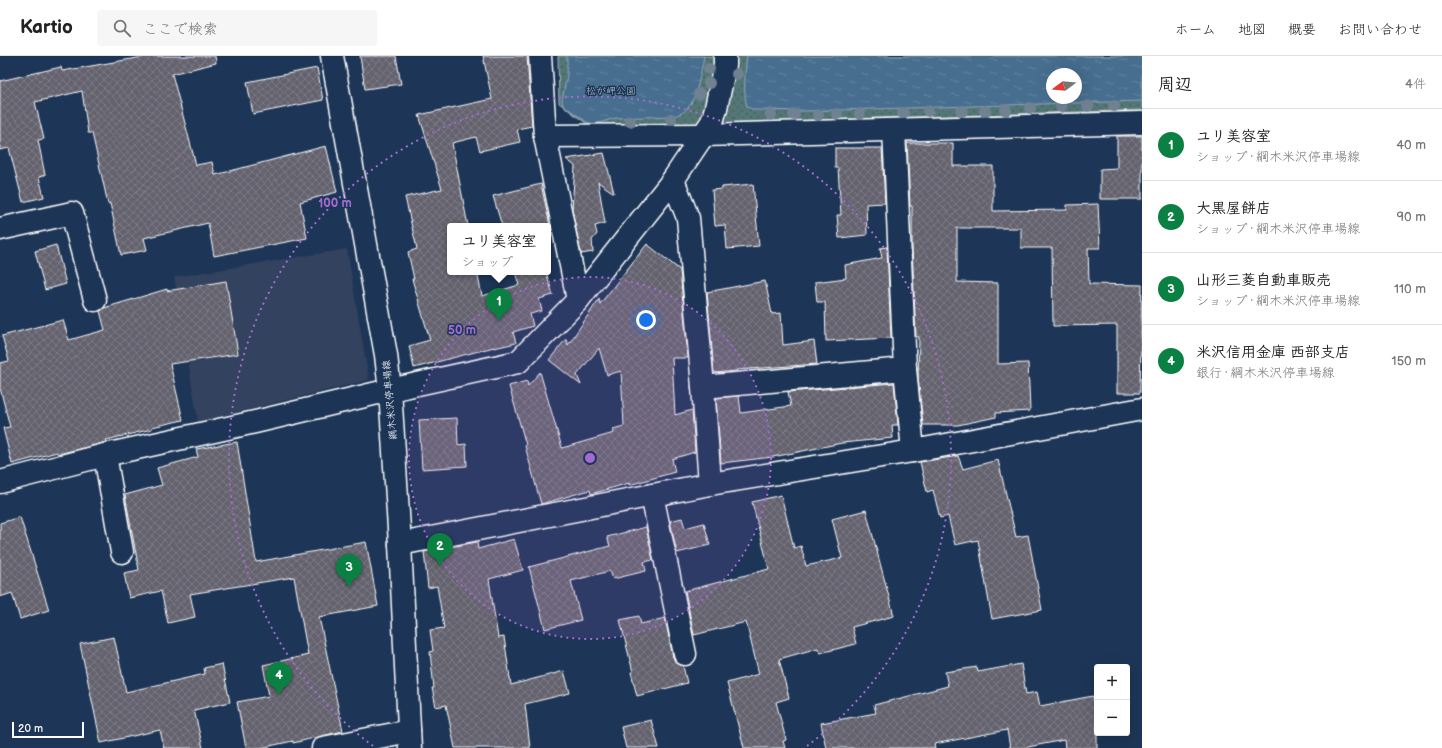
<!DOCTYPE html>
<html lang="ja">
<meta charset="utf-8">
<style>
:root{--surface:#fff;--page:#f6f6f6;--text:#222;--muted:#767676;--line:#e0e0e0;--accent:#0b8043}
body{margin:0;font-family:"Balsamiq Sans","Klee One",sans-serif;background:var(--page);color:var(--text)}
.controls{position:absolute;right:12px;bottom:12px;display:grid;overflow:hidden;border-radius:4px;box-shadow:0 4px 16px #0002}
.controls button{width:36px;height:36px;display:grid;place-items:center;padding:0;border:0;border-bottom:1px solid var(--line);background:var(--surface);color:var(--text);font:20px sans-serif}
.compass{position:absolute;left:1046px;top:12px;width:36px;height:36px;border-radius:50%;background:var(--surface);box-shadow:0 4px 16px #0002;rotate:254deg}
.scale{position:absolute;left:12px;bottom:10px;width:72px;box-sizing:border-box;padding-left:4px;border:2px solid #fff;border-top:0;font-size:11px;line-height:14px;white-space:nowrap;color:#fff;-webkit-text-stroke:3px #1d3557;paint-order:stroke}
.you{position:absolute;left:646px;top:264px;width:14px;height:14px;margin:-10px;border:3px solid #fff;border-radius:50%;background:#1a73e8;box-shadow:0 0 0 6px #1a73e833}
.badge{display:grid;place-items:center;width:26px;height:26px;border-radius:50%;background:var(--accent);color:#fff;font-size:13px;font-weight:700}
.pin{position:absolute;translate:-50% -33px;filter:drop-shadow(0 1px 2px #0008)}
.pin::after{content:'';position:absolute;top:21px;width:14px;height:12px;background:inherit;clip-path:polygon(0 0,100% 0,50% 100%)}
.popup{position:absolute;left:447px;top:167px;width:104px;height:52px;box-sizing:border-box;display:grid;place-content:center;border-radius:4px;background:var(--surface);filter:drop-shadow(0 1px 3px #0005);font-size:13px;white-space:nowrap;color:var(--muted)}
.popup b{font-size:15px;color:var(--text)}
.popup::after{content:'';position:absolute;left:50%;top:100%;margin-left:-8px;border:8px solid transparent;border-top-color:var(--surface)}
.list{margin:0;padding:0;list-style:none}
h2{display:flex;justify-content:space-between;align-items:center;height:52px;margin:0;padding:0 16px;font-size:17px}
h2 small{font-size:13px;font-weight:400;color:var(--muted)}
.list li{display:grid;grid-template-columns:26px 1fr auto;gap:12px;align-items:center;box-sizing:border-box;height:72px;padding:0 16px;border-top:1px solid var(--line)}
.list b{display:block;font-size:15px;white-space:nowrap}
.list p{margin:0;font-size:13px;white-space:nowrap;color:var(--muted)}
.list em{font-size:13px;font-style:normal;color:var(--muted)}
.icon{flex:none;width:22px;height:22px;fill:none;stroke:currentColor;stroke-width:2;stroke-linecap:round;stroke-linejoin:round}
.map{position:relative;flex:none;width:1142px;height:692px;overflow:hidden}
header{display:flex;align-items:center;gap:24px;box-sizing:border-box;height:56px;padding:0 20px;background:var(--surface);border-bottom:1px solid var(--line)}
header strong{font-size:19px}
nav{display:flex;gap:22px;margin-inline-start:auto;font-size:14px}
.search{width:280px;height:36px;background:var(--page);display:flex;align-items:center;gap:10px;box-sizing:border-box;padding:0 14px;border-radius:4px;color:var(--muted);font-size:15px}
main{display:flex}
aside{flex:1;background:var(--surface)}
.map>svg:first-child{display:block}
</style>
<header>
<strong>Kartio</strong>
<div class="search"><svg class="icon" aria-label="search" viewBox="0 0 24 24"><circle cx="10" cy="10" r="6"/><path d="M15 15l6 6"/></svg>ここで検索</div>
<nav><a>ホーム</a><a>地図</a><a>概要</a><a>お問い合わせ</a></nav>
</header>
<main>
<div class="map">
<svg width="1142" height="692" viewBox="0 0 1142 692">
<defs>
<pattern id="grass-dots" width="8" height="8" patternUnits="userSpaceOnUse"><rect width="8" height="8" fill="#537677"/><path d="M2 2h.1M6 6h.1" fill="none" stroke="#4f5d5d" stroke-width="1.8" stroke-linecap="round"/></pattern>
<pattern id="water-ripples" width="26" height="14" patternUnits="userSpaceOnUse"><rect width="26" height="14" fill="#476e8f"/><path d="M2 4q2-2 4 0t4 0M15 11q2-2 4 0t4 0" fill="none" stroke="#6384a0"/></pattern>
<pattern id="building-cross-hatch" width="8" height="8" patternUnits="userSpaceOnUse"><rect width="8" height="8" fill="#64626e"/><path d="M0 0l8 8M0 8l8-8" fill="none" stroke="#7b7a84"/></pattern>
</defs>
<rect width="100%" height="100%" fill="#1d3557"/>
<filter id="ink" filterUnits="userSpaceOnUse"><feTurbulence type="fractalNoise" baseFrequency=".025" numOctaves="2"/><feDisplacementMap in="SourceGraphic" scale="8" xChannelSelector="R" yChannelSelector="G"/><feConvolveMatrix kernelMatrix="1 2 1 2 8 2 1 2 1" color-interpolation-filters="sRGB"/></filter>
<g filter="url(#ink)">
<path fill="#32425e" d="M 347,193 L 369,324 L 198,366 L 174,221 Z"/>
<path fill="url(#grass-dots)" stroke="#a9babb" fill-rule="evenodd" d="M 558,0 L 1142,0 L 1142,54 L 591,71 L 559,47 ZM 1052,18 L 1076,18 L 1076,42 L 1052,42 Z"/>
<g fill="url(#water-ripples)" stroke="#91a8bc" fill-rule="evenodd">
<path d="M 567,0 L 704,0 C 701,15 697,41 688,52 C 684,57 679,58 674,60 L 616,62 L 591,69 L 563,49 L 562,44 L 567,19 Z"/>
<path d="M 747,0 L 1142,0 L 1142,45 L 806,55 L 755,54 L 747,51 C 743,35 745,16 747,0 ZM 1052,18 L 1076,18 L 1076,42 L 1052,42 Z"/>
</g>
<g fill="url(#building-cross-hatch)" stroke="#fff">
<path d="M 149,0 L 215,0 L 216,7 L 172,18 L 196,109 L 212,106 L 215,119 L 326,90 L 337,136 L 300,146 L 307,182 L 214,200 L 208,167 L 144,182 L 147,194 L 121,199 L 110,147 L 108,148 L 92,77 L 88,77 L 82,35 L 35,46 L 44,83 L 38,84 L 45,119 L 39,121 L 44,141 L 23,146 L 9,92 L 0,94 L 0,25 L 61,11 L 62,15 Z"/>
<path d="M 360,0 L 396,0 L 401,28 L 365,33 Z"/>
<path d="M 483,0 L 527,0 L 532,70 L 517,73 L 520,86 L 480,95 L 476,81 L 452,87 L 468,170 L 450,170 L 450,216 L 477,216 L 482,240 L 519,229 L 515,216 L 546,216 L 553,239 L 539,243 L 542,255 L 530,258 L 533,270 L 513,276 L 516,287 L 494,292 L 494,291 L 414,312 L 409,290 L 430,284 L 412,223 L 414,223 L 408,196 L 417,193 L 405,141 L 442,133 L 419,59 L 492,43 Z"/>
<path d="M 317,12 L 323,44 L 253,58 L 247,26 Z"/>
<path d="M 1117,80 L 1142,80 L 1142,143 L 1100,143 L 1100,113 L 1117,112 Z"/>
<path d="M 907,87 L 953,87 L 953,110 L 993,110 L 993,155 L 1067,154 L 1067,149 L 1098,148 L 1100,192 L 1088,192 L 1089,228 L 1142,229 L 1140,337 L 1117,337 L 1117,269 L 1053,270 L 1052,192 L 1021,192 L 1021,172 L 957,172 L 957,226 L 998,227 L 998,308 L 1028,307 L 1030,355 L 996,357 L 996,361 L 958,369 L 923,369 L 918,322 L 919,281 L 916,281 L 912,190 L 912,150 L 910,150 Z"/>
<path d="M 835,92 L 882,92 L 885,147 L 866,148 L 867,179 L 839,182 L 837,159 L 841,159 L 838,112 L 835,112 Z"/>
<path d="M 604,97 L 614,137 L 598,126 L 605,167 L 595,170 L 597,178 L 592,184 L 593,196 L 581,198 L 572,153 L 575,110 L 566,103 Z"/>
<path d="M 541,128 L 550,170 L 502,170 L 493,140 Z"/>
<path d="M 753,128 L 759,190 L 727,193 L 725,169 L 715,170 L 712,134 L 722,133 L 722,131 Z"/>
<path d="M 647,188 L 680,214 L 688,302 L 672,302 L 675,359 L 692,354 L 695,396 L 672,403 L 675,416 L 629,429 L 629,427 L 591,438 L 590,434 L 541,448 L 525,390 L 526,389 L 509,330 L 527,325 L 528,330 L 540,316 L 562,392 L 614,377 L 613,373 L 624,370 L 621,315 L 607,319 L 599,292 L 577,319 L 581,329 L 549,304 L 566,283 L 568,289 L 599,243 L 600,248 Z"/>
<path d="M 56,189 L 66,228 L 45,234 L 35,195 Z"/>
<path d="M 887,191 L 891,282 L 826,285 L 825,246 L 817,246 L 815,226 L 846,222 L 845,209 L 882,202 L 880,192 Z"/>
<path d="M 226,225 L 238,298 L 170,308 L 183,364 L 152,371 L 152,373 L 106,384 L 107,386 L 58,398 L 57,396 L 12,408 L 3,372 L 10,371 L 0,332 L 0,307 L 9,305 L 2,280 L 63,264 L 69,284 L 105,274 L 100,255 L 104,252 L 167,233 L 167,235 Z"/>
<path d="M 765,225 L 772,258 L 781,257 L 783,289 L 814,285 L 817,308 L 736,314 L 737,315 L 714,317 L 707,236 Z"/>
<path d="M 894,327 L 898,369 L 892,369 L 893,382 L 842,387 L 773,401 L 721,407 L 716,342 L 739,340 L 741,357 L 791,350 L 788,336 Z"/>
<path d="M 457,362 L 458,389 L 466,388 L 467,410 L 422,413 L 419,364 Z"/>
<path d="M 237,386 L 256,506 L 366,486 L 378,550 L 319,561 L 343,675 L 293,687 L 293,685 L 260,692 L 246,692 L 237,646 L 269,640 L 263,609 L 308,599 L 294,521 L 190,538 L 195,561 L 168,567 L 161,535 L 129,542 L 124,517 L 139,514 L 125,439 L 162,429 L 157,412 L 198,401 L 196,393 Z"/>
<path d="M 958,400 L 963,413 L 998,404 L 1016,481 L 1028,479 L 1042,554 L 992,563 L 978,484 L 955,489 L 948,460 L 940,462 L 933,434 L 927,436 L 920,406 Z"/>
<path d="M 781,439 L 794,492 L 801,490 L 806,510 L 842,502 L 832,463 L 866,454 L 894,560 L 852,571 L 856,588 L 820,597 L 818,592 L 779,603 L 789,642 L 776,646 L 786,684 L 783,685 L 785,692 L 744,692 L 727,627 L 759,618 L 746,566 L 694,579 L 685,535 L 769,513 L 752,446 Z"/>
<path d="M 20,461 L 49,554 L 20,563 L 12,537 L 0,541 L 0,467 Z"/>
<path d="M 682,462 L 685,472 L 704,467 L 710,489 L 677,497 L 670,465 Z"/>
<path d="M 646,471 L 653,504 L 644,506 L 646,515 L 613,523 L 610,515 L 571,525 L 581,564 L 545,573 L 529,511 L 610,490 L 607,481 Z"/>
<path d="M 514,483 L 523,514 L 489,523 L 498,582 L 504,581 L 511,629 L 564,615 L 570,637 L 525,648 L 530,692 L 455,692 L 446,649 L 436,651 L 432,632 L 434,632 L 430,596 L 433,595 L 430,574 L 444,572 L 437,530 L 428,532 L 424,496 L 477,486 L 478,493 Z"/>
<path d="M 639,560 L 641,568 L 665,562 L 673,601 L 676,607 L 683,610 L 687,627 L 637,640 L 631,616 L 633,616 L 620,564 Z"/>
<path d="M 114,581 L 126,636 L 205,618 L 204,612 L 222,608 L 230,646 L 194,654 L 203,692 L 164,692 L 160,674 L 101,687 L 80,588 Z"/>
<path d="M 1021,608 L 1026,638 L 1037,636 L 1040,650 L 1093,640 L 1097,660 L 1097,692 L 1065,692 L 1064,684 L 1023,692 L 1010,692 L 1007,674 L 934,688 L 935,692 L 826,692 L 821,667 L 876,657 L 874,649 L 948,630 L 945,616 L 977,611 L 978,616 Z"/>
<path d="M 651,664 L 659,692 L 626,692 L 621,671 Z"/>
</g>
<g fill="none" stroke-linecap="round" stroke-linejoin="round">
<defs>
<g id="minor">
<path d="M 540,0 L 545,80 L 703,79 L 1142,67"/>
<path d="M 894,74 L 905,313 L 913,395"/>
<path d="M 545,80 L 578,244"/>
<path d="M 673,124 L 688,162 L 703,331 L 710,428"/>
<path d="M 0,173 L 72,157 L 95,244"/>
<path d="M 703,331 L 905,313"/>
<path d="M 105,399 L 122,496"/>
<path d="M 0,426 L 105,399 L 255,366 L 390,334 L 518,306 L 578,244 L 673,124 L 712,66 L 716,52 L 725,9 L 725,0"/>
<path d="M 652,439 L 685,598"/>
<path d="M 400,488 L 710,428 L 913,395 L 1142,353"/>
<path d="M 323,692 L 409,675"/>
</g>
<path id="major" d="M 332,0 L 386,299 L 390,334 L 400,488 L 410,692"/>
</defs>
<use href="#minor" stroke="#fff" stroke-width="25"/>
<use href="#major" stroke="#fff" stroke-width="25"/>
<use href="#minor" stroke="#1d3557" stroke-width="22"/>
<use href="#major" stroke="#1d3557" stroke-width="22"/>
</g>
<g fill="#6f8292">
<circle cx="709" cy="13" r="6"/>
<circle cx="737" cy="18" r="6"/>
<circle cx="709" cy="27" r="6"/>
<circle cx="699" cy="38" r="6"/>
<circle cx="1088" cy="50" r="6"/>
<circle cx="1114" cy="50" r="6"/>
<circle cx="1061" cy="51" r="6"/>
<circle cx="1030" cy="52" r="6"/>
<circle cx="1006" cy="54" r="6"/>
<circle cx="928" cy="55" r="6"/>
<circle cx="962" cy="55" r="6"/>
<circle cx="985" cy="55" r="6"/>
<circle cx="903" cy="57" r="6"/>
<circle cx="837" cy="58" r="6"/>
<circle cx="860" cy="58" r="6"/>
<circle cx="771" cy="59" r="6"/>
<circle cx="794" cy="59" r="6"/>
<circle cx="818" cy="59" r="6"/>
<circle cx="671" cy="63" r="6"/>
<circle cx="630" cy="65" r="6"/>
</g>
</g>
<circle cx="590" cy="402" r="181" fill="#a36bd2" fill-opacity=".12"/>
<g fill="none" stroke="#a36bd2" stroke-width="2" stroke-dasharray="2 4">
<circle cx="590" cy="402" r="181"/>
<path d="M373 690A361 361 0 1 1 807 690"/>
</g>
<g text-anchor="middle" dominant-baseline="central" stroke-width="3" stroke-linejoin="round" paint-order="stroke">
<g font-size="10" fill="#b2c1c2" stroke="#1d3557">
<text x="611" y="35">松が岬公園</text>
</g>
<g font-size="10" fill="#fff" stroke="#1d3557">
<text transform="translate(390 344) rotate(-95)">綱木米沢停車場線</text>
</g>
</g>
<circle cx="590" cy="402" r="6" fill="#a36bd2" stroke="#1d3557" stroke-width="2"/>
<g font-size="12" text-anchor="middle" font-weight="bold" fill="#a36bd2" stroke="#1d3557" stroke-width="3" stroke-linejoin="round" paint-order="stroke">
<text x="335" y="151">100 m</text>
<text x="462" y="278">50 m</text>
</g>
</svg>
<div class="controls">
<button>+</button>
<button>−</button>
</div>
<svg class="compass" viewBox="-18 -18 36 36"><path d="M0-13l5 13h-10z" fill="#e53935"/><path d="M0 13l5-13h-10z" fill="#767676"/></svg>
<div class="scale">20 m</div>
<div class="you"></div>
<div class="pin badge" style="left:499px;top:265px">1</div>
<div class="popup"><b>ユリ美容室</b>ショップ</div>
<div class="pin badge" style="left:440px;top:510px">2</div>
<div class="pin badge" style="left:349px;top:531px">3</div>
<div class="pin badge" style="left:279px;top:639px">4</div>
</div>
<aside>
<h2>周辺<small>4件</small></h2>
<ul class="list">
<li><span class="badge">1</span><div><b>ユリ美容室</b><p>ショップ · 綱木米沢停車場線</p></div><em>40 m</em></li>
<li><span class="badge">2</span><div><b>大黒屋餅店</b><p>ショップ · 綱木米沢停車場線</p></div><em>90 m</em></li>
<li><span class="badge">3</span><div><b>山形三菱自動車販売</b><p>ショップ · 綱木米沢停車場線</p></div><em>110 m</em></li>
<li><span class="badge">4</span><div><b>米沢信用金庫 西部支店</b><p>銀行 · 綱木米沢停車場線</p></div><em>150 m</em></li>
</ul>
</aside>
</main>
